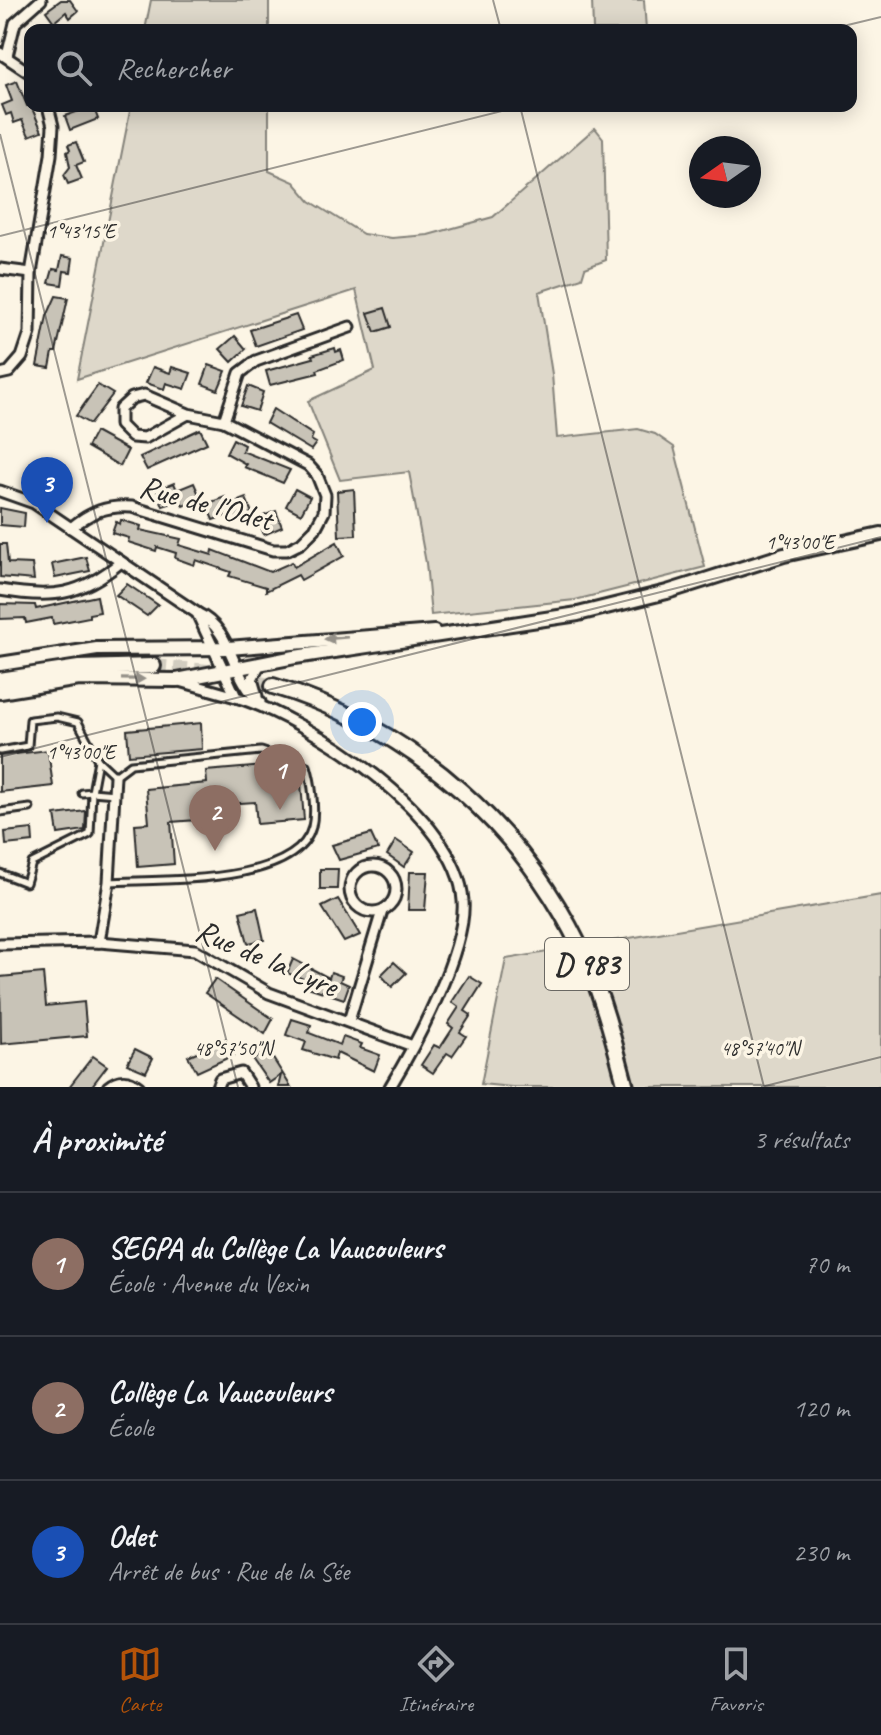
<!DOCTYPE html>
<html lang="fr">
<meta charset="utf-8">
<style>
:root{--surface:#171b24;--page:#20242c;--text:#f1f3f6;--muted:#9ea1a6;--line:#363941;--accent:#b45309}
body{margin:0;font-family:Caveat,sans-serif;background:var(--page);color:var(--text)}
.compass{position:absolute;left:689px;top:136px;width:72px;height:72px;border-radius:50%;background:var(--surface);box-shadow:0 4px 20px #0003;rotate:256deg}
.you{position:absolute;left:362px;top:722px;width:28px;height:28px;margin:-20px;border:6px solid #fff;border-radius:50%;background:#1a73e8;box-shadow:0 0 0 12px #1a73e833}
.badge{display:grid;place-items:center;width:52px;height:52px;border-radius:50%;background:var(--accent);color:#fff;font-size:26px;font-weight:700}
.pin{position:absolute;translate:-50% -66px;filter:drop-shadow(0 2px 4px #0008)}
.pin::after{content:'';position:absolute;top:42px;width:28px;height:24px;background:inherit;clip-path:polygon(0 0,100% 0,50% 100%)}
.list{margin:0;padding:0;list-style:none}
h2{display:flex;justify-content:space-between;align-items:center;height:104px;margin:0;padding:0 32px;font-size:34px}
h2 small{font-size:26px;font-weight:400;color:var(--muted)}
.list li{display:grid;grid-template-columns:52px 1fr auto;gap:24px;align-items:center;box-sizing:border-box;height:144px;padding:0 32px;border-top:2px solid var(--line)}
.list b{display:block;font-size:30px;white-space:nowrap}
.list p{margin:0;font-size:26px;white-space:nowrap;color:var(--muted)}
.list em{font-size:26px;font-style:normal;color:var(--muted)}
.icon{flex:none;width:44px;height:44px;fill:none;stroke:currentColor;stroke-width:2;stroke-linecap:round;stroke-linejoin:round}
.map{position:relative;flex:none;width:881px;height:1087px;overflow:hidden}
.search{position:absolute;background:var(--surface);box-shadow:0 4px 20px #0003;left:24px;right:24px;top:24px;height:88px;display:flex;align-items:center;gap:20px;box-sizing:border-box;padding:0 28px;border-radius:16px;color:var(--muted);font-size:30px}
.sheet{height:536px;background:var(--surface)}
nav{display:flex;justify-content:space-around;align-items:center;box-sizing:border-box;height:112px;border-top:2px solid var(--line);background:var(--surface);font-size:22px;color:var(--muted)}
nav a{display:grid;justify-items:center;gap:4px}
nav .on{color:var(--accent)}
.map>svg:first-child{display:block}
</style>
<div class="map">
<svg width="881" height="1087" viewBox="0 0 881 1087">
<rect width="100%" height="100%" fill="#fcf5e5"/>
<filter id="ink" filterUnits="userSpaceOnUse"><feTurbulence type="fractalNoise" baseFrequency=".0125" numOctaves="2"/><feDisplacementMap in="SourceGraphic" scale="16" xChannelSelector="R" yChannelSelector="G"/><feConvolveMatrix kernelMatrix="1 2 1 2 8 2 1 2 1" color-interpolation-filters="sRGB"/></filter>
<g filter="url(#ink)">
<g fill="#ded8ca" stroke="#84827a" stroke-width="2">
<path d="M 151,0 L 269,0 L 269,30 L 145,30 Z"/>
<path d="M 592,0 L 644,0 L 646,30 L 593,30 Z"/>
<path d="M 131,106 L 269,106 L 269,171 L 294,182 L 310,201 L 363,234 L 392,238 L 428,235 L 493,217 L 595,128 L 603,138 L 606,260 L 585,268 L 582,278 L 539,292 L 552,374 L 557,438 L 638,429 L 655,434 L 674,447 L 705,567 L 575,600 L 431,615 L 426,563 L 409,472 L 340,480 L 308,401 L 375,370 L 356,290 L 77,379 Z"/>
<path d="M 881,895 L 881,1087 L 512,1087 L 481,1084 L 506,959 Z"/>
</g>
<g fill="#c8c3b7" stroke="#2b2b2b" stroke-width="2">
<path d="M 61,0 L 70,0 L 78,11 L 70,18 L 66,12 L 54,22 L 46,11 Z"/>
<path d="M 17,81 L 27,106 L 31,106 L 42,131 L 29,136 L 22,120 L 14,123 L 11,113 L 6,115 L 2,105 L 12,101 L 6,85 Z"/>
<path d="M 93,106 L 98,119 L 70,130 L 65,116 Z"/>
<path d="M 76,142 L 84,162 L 76,165 L 82,179 L 68,184 L 64,175 L 70,167 L 67,152 L 70,150 L 68,145 Z"/>
<path d="M 62,256 L 73,258 L 71,272 L 64,271 L 62,285 L 49,283 L 53,269 L 59,270 Z"/>
<path d="M 56,296 L 68,298 L 56,352 L 53,352 L 50,368 L 37,366 L 47,316 Z"/>
<path d="M 385,308 L 391,327 L 375,332 L 368,313 Z"/>
<path d="M 296,315 L 302,330 L 256,346 L 250,330 Z"/>
<path d="M 235,336 L 246,349 L 232,362 L 220,349 Z"/>
<path d="M 335,348 L 336,352 L 341,350 L 344,360 L 317,370 L 318,373 L 270,385 L 266,371 L 313,358 L 312,355 Z"/>
<path d="M 209,365 L 226,371 L 218,390 L 202,384 Z"/>
<path d="M 153,367 L 170,373 L 172,367 L 191,373 L 185,389 L 166,383 L 164,389 L 146,383 Z"/>
<path d="M 98,385 L 113,394 L 90,424 L 76,416 Z"/>
<path d="M 248,386 L 263,392 L 257,411 L 241,406 Z"/>
<path d="M 273,409 L 313,435 L 311,440 L 316,443 L 311,450 L 266,423 Z"/>
<path d="M 200,429 L 207,443 L 147,470 L 140,457 Z"/>
<path d="M 95,432 L 128,450 L 120,466 L 87,447 Z"/>
<path d="M 233,439 L 244,445 L 242,451 L 290,470 L 283,483 L 244,467 L 246,464 L 226,453 Z"/>
<path d="M 174,483 L 177,490 L 194,483 L 201,499 L 183,506 L 181,500 L 163,506 L 157,490 Z"/>
<path d="M 295,489 L 310,497 L 301,514 L 286,506 Z"/>
<path d="M 354,489 L 356,535 L 339,536 L 337,491 Z"/>
<path d="M 225,497 L 228,505 L 246,498 L 252,513 L 234,520 L 231,514 L 213,520 L 206,504 Z"/>
<path d="M 0,508 L 25,513 L 24,527 L 0,525 Z"/>
<path d="M 276,511 L 282,527 L 264,535 L 258,518 Z"/>
<path d="M 121,520 L 141,526 L 140,530 L 181,539 L 179,545 L 212,555 L 213,550 L 270,572 L 292,562 L 294,567 L 337,542 L 344,556 L 301,580 L 298,575 L 266,591 L 266,587 L 229,576 L 231,572 L 196,560 L 194,565 L 175,558 L 176,553 L 157,547 L 156,551 L 128,542 L 129,538 L 112,533 L 116,522 L 120,524 Z"/>
<path d="M 0,544 L 6,544 L 8,563 L 32,564 L 34,580 L 0,577 Z"/>
<path d="M 86,557 L 90,571 L 55,578 L 52,564 Z"/>
<path d="M 127,584 L 158,605 L 147,616 L 116,595 Z"/>
<path d="M 97,596 L 100,612 L 89,614 L 89,617 L 53,624 L 52,618 L 26,623 L 25,618 L 0,619 L 0,604 L 35,605 L 36,609 Z"/>
<path d="M 201,723 L 202,749 L 129,755 L 127,730 Z"/>
<path d="M 48,750 L 53,786 L 0,792 L 0,756 Z"/>
<path d="M 278,765 L 279,785 L 301,784 L 304,820 L 257,824 L 255,802 L 210,805 L 210,819 L 171,822 L 174,864 L 138,867 L 135,824 L 149,823 L 146,789 L 207,783 L 206,771 Z"/>
<path d="M 86,811 L 85,830 L 58,834 L 55,815 Z"/>
<path d="M 32,829 L 33,842 L 6,845 L 5,832 Z"/>
<path d="M 371,834 L 378,849 L 339,860 L 332,845 Z"/>
<path d="M 396,840 L 414,852 L 404,867 L 387,855 Z"/>
<path d="M 320,869 L 338,869 L 337,889 L 320,889 Z"/>
<path d="M 410,872 L 428,872 L 425,910 L 408,910 Z"/>
<path d="M 338,899 L 360,935 L 344,942 L 322,907 Z"/>
<path d="M 257,908 L 264,940 L 248,943 L 240,912 Z"/>
<path d="M 293,959 L 329,978 L 331,972 L 342,976 L 340,981 L 349,985 L 344,999 L 305,986 L 307,980 L 287,973 Z"/>
<path d="M 394,962 L 406,973 L 392,987 L 381,975 Z"/>
<path d="M 43,973 L 46,1006 L 84,1002 L 87,1036 L 1,1044 L 0,977 Z"/>
<path d="M 469,976 L 482,984 L 465,1011 L 471,1015 L 460,1032 L 466,1036 L 452,1056 L 447,1053 L 433,1073 L 421,1065 L 434,1045 L 440,1048 L 453,1028 L 448,1024 L 459,1007 L 452,1002 Z"/>
<path d="M 215,979 L 273,1019 L 265,1034 L 205,993 Z"/>
<path d="M 292,1019 L 311,1025 L 309,1033 L 340,1045 L 343,1037 L 362,1044 L 360,1048 L 380,1055 L 374,1071 L 337,1053 L 335,1060 L 303,1050 L 306,1042 L 286,1035 Z"/>
<path d="M 225,1039 L 234,1055 L 197,1072 L 188,1056 Z"/>
<path d="M 135,1049 L 153,1058 L 146,1072 L 127,1064 Z"/>
<path d="M 265,1052 L 269,1059 L 272,1057 L 291,1087 L 278,1087 L 281,1075 L 269,1083 L 253,1060 Z"/>
<path d="M 93,1056 L 107,1066 L 91,1087 L 69,1087 Z"/>
</g>
<g fill="none" stroke-linecap="round" stroke-linejoin="round">
<path stroke="#d2cdc0" stroke-width="14" stroke-dasharray="14 7" stroke-linecap="butt" d="M 153,666 L 208,671 L 273,686"/>
<defs>
<g id="lane">
<path d="M 0,751 L 28,746 L 30,720 L 57,717 L 78,722 L 98,760 L 92,792 L 82,793"/>
<path d="M 98,760 L 115,776 L 131,764 L 261,751 L 307,766 C 312,782 316,810 312,827 C 297,886 158,879 110,882"/>
<path d="M 0,812 L 30,808"/>
<path d="M 0,873 L 26,883 L 32,863 L 90,834 L 92,792 L 115,794"/>
</g>
<g id="street">
<path d="M 0,53 L 30,73"/>
<path d="M 7,56 L 15,23 L 41,0"/>
<path d="M 0,269 L 31,273"/>
<path d="M 0,374 L 9,372 L 22,357 L 30,333 L 31,273 L 51,155 L 53,126 L 48,106"/>
<path d="M 224,421 L 240,373 L 256,361 L 350,327"/>
<path d="M 0,491 L 34,503 L 197,613 L 236,697 C 310,720 458,815 463,901 C 467,949 415,1046 390,1087"/>
<path d="M 71,528 C 90,512 107,505 132,507 L 273,550 L 287,550 L 301,543 L 315,529 L 324,512 L 325,495 L 317,475 L 308,465 L 224,421 L 188,414 L 144,395 L 132,398 L 120,409 L 120,425 L 132,437 L 145,438 L 188,414"/>
<path d="M 0,590 C 52,599 80,596 121,562"/>
<path d="M 197,613 C 234,630 230,676 260,702"/>
<path d="M 180,681 L 236,697"/>
<path d="M 257,696 L 252,679 L 260,664"/>
<circle cx="373" cy="889" r="23"/>
<path d="M 99,942 L 109,882 L 115,776"/>
<path d="M 0,944 L 99,942 L 195,950 L 269,993 L 410,1045"/>
<path d="M 349,1021 L 382,911"/>
<path d="M 108,1087 C 119,1078 128,1078 139,1087"/>
<path d="M 217,1087 L 220,1079 L 241,1073 L 250,1087"/>
</g>
<g id="secondary">
<path d="M 0,664 L 97,649 L 228,648 L 434,632"/>
<path d="M 0,692 L 79,679 L 177,680 L 295,657 L 578,614 L 667,592 L 784,555 L 881,534"/>
</g>
<g id="primary">
<path d="M 0,680 L 79,668 L 153,666"/>
<path d="M 273,686 C 413,728 529,830 588,965 C 605,1004 615,1046 626,1087"/>
</g>
</defs>
<use href="#lane" stroke="#2b2b2b" stroke-width="11"/>
<use href="#street" stroke="#2b2b2b" stroke-width="15"/>
<use href="#secondary" stroke="#2b2b2b" stroke-width="18"/>
<use href="#primary" stroke="#2b2b2b" stroke-width="20"/>
<use href="#lane" stroke="#fcf5e5" stroke-width="5"/>
<use href="#street" stroke="#fcf5e5" stroke-width="9"/>
<use href="#secondary" stroke="#fcf5e5" stroke-width="12"/>
<use href="#primary" stroke="#fcf5e5" stroke-width="14"/>
</g>
<defs><path id="oneway-solid" d="M-6-.8H1V-3.2L6.5 0L1 3.2V.8H-6Z" transform="scale(2)"/></defs>
<g fill="#949088">
<use href="#oneway-solid" transform="translate(336 638) rotate(175)"/>
<use href="#oneway-solid" transform="translate(133 679) rotate(1)"/>
</g>
</g>
<path fill="none" stroke="#2b2b2b" stroke-width="2" stroke-opacity="0.45" d="M 493,0 L 501,30M 827,30 L 881,17M 520,106 L 764,1087M 0,134 L 238,1087M 0,236 L 522,106M 0,757 L 881,537M 761,1087 L 881,1057"/>
<g text-anchor="middle" dominant-baseline="central" stroke-width="7" stroke-linejoin="round" paint-order="stroke">
<rect fill="#fcf5e5" stroke="#6a6863" stroke-width="2" x="545" y="938" width="84" height="52" rx="6"/>
<g font-size="30" font-weight="bold" fill="#2b2b2b">
<text x="587" y="964">D 983</text>
</g>
<g font-size="32" fill="#2b2b2b" stroke="#fcf5e5">
<text transform="translate(206 503) rotate(15)">Rue de l'Odet</text>
<text transform="translate(267 958) rotate(23)">Rue de la Lyre</text>
</g>
</g>
<g font-size="20" text-anchor="middle" fill="#2b2b2b" stroke="#fcf5e5" stroke-width="7" stroke-linejoin="round" paint-order="stroke">
<text x="81" y="238">1°43'15"E</text>
<text x="800" y="549">1°43'00"E</text>
<text x="81" y="759">1°43'00"E</text>
<text x="233" y="1055">48°57'50"N</text>
<text x="760" y="1055">48°57'40"N</text>
</g>
</svg>
<svg class="compass" viewBox="-18 -18 36 36"><path d="M0-13l5 13h-10z" fill="#e53935"/><path d="M0 13l5-13h-10z" fill="#9ea1a6"/></svg>
<div class="you"></div>
<div class="pin badge" style="left:280px;top:810px;background:#8d6e63">1</div>
<div class="pin badge" style="left:215px;top:851px;background:#8d6e63">2</div>
<div class="pin badge" style="left:47px;top:523px;background:#1a4fb4">3</div>
<div class="search"><svg class="icon" aria-label="search" viewBox="0 0 24 24"><circle cx="10" cy="10" r="6"/><path d="M15 15l6 6"/></svg>Rechercher</div>
</div>
<section class="sheet">
<h2>À proximité<small>3 résultats</small></h2>
<ul class="list">
<li><span class="badge" style="background:#8d6e63">1</span><div><b>SEGPA du Collège La Vaucouleurs</b><p>École · Avenue du Vexin</p></div><em>70 m</em></li>
<li><span class="badge" style="background:#8d6e63">2</span><div><b>Collège La Vaucouleurs</b><p>École</p></div><em>120 m</em></li>
<li><span class="badge" style="background:#1a4fb4">3</span><div><b>Odet</b><p>Arrêt de bus · Rue de la Sée</p></div><em>230 m</em></li>
</ul>
</section>
<nav>
<a class="on"><svg class="icon" aria-label="map" viewBox="0 0 24 24"><path d="M3 6l6-2 6 2 6-2v14l-6 2-6-2-6 2zM9 4v14M15 6v14"/></svg>Carte</a>
<a><svg class="icon" aria-label="directions" viewBox="0 0 24 24"><path d="M12 3l9 9-9 9-9-9zM9 14v-3h6M13 9l2 2-2 2"/></svg>Itinéraire</a>
<a><svg class="icon" aria-label="saved" viewBox="0 0 24 24"><path d="M7 4h10v16l-5-4-5 4z"/></svg>Favoris</a>
</nav>
